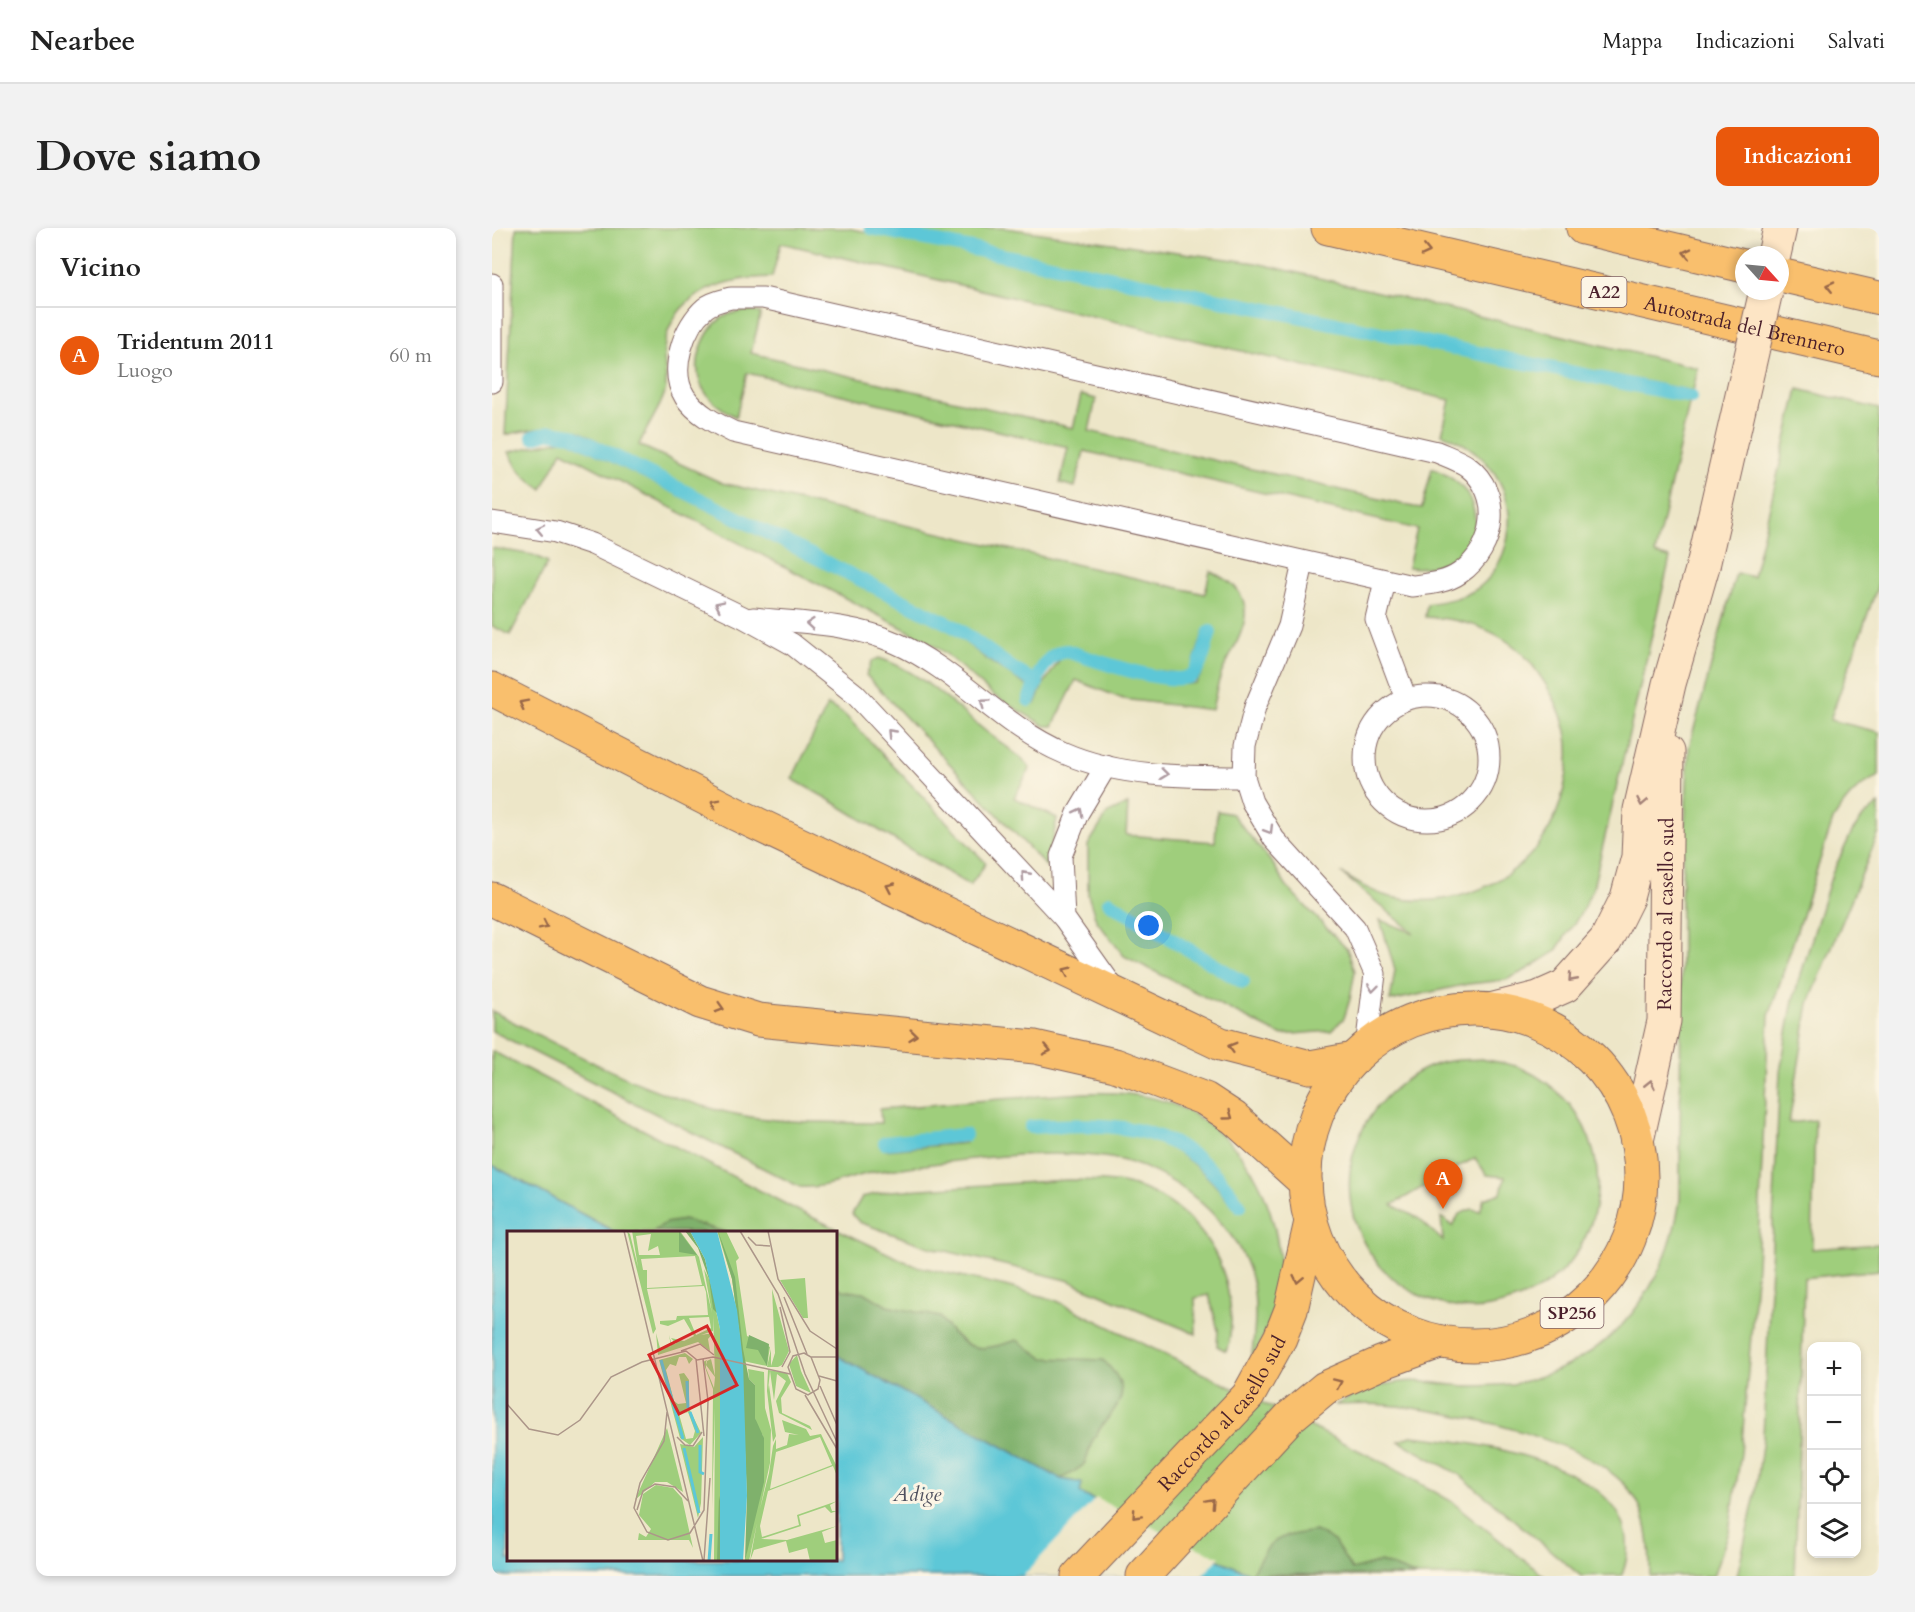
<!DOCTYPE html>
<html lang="it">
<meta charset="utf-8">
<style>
:root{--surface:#fff;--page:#f2f2f2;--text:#222;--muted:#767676;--line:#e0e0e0;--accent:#ea580c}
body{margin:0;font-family:Cardo,serif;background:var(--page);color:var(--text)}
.controls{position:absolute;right:18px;bottom:18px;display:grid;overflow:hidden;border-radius:12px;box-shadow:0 3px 9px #0003}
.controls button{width:54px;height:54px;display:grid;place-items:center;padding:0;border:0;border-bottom:2px solid var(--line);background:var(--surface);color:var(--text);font:30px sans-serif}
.compass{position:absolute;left:1243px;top:18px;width:54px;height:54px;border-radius:50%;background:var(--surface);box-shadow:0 3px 9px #0003;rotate:117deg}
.you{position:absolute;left:657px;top:698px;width:21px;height:21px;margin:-15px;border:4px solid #fff;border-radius:50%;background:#1a73e8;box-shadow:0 0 0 9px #1a73e833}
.badge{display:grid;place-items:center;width:39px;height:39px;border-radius:50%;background:var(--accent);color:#fff;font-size:20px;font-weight:700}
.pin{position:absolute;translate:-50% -50px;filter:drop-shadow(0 2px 3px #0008)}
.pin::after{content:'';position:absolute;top:32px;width:21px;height:18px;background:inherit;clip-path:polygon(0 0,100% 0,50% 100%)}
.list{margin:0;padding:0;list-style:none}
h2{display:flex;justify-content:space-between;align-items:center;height:78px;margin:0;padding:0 24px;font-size:26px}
h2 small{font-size:20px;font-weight:400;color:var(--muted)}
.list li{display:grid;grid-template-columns:39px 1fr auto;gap:18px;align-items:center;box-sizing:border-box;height:96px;padding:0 24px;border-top:2px solid var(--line)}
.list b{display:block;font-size:22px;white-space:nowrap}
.list p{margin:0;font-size:20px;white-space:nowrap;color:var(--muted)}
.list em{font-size:20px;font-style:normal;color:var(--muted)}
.icon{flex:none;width:33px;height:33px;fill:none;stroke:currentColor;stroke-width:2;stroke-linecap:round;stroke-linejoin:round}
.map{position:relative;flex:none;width:1387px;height:1348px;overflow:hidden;border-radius:12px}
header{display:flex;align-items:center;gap:36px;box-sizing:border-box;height:84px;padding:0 30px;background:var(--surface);border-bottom:2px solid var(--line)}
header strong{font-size:28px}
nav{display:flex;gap:33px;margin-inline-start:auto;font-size:21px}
.intro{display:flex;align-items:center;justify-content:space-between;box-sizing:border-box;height:144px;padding:0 36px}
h1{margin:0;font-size:42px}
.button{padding:15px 27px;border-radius:12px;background:var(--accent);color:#fff;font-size:21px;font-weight:700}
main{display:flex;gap:36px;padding:0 36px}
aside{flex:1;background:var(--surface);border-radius:12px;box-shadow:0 3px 9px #0003}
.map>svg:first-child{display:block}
</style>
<header>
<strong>Nearbee</strong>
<nav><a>Mappa</a><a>Indicazioni</a><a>Salvati</a></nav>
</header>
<div class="intro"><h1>Dove siamo</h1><a class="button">Indicazioni</a></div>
<main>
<aside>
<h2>Vicino<small></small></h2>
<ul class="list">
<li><span class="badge">A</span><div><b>Tridentum 2011</b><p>Luogo</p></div><em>60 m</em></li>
</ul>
</aside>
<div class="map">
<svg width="1387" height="1348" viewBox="0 0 1387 1348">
<rect width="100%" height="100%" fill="#fcf5e5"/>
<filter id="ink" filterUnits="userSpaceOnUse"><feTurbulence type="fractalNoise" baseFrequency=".0167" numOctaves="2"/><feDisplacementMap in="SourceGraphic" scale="12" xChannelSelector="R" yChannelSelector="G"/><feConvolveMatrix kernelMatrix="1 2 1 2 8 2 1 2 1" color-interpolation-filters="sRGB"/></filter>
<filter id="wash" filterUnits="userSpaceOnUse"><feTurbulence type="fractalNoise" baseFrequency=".008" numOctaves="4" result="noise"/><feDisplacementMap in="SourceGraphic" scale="24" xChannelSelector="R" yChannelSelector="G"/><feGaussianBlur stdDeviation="1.35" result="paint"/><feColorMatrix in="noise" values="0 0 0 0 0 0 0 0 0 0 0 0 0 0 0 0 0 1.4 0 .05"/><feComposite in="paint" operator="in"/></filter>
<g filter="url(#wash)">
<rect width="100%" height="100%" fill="#ede6c8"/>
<g fill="#9fce7c" stroke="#747654" stroke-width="1.5" fill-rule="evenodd">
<path d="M 24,0 L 355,0 L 1198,172 L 1163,326 L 1178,330 L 1101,660 L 1089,685 L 1063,724 L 1034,742 L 1014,752 L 976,756 L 898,773 L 903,742 L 888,692 L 922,705 L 849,645 C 865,655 880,664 898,669 C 969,685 1047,646 1068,575 C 1075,552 1079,526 1074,503 C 1068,479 1058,461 1044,442 C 1020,406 975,390 933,389 L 935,376 C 952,373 968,371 983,362 C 996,354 1005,340 1011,326 C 1031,274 1001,223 950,206 L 958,172 L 289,15 L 280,49 C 231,50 179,65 172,121 C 171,134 175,146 174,158 C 173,174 153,201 147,217 L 230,255 L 713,366 L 718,343 C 725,347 733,350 739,355 C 769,382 744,414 731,442 C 725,455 723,469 720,482 L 631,471 L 584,452 L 561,498 L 553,498 L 501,467 L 453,425 L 432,411 L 70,223 L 50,261 C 34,251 25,241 17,224 L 74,211 L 460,404 L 497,433 L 537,459 L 532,469 L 543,476 L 551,457 L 570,428 C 614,433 657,463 703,455 L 710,446 L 723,406 L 712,403 L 698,445 L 693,446 L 644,440 L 570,419 L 556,426 L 544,450 C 515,437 496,412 469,398 C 342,333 213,271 87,203 C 61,197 39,201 13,207 Z"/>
<path d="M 392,0 L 513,0 L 764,35 L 1206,140 L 1201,163 Z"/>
<path d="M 256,83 L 269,85 L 259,125 L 581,200 L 589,167 L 604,171 L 597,203 L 922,279 L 930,280 L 940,240 C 954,246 969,254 976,268 C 1000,311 957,345 916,339 L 925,301 L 592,223 L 583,259 L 568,255 L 576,219 L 255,145 L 244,189 C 228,180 214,171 208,154 C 200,131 214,95 238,86 C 243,84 250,84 256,83 Z"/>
<path d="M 1306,161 L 1387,181 L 1387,354 L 1338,492 L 1387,504 L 1387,548 C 1365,558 1353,572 1341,592 L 1277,788 L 1265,1037 L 1249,1225 L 1237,1304 L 1221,1348 L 1158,1348 C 1158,1322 1157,1290 1142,1268 C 1105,1212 959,1182 893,1177 C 877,1175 859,1177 843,1177 C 862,1167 880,1158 902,1155 C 928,1150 953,1158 979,1158 C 992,1158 1006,1157 1020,1156 C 1034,1154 1050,1148 1063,1143 C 1135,1113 1177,1047 1188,971 L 1189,673 L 1197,519 L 1244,345 L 1261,349 Z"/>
<path d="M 0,320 L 41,327 L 56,334 L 18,407 L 0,398 Z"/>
<path d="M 387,430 C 428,443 458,475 491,501 C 508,515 524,523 538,540 L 522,570 L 565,590 L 555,639 L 374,447 L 380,433 Z"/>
<path d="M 336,477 L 353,487 L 494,635 L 478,658 L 341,574 L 300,551 Z"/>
<path d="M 636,576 L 634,607 L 723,614 L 725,583 L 740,586 L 781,636 L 794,658 L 855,721 L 863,743 L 858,771 L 852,790 L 839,803 L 788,807 L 632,728 L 604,692 L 596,667 L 596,617 L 616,585 Z"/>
<path d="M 1387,576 L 1387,604 L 1317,775 L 1297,895 L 1323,892 L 1320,1021 L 1387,1016 L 1387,1042 L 1312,1050 L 1303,1348 L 1245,1348 L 1264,1263 L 1271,1209 L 1288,844 L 1301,772 L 1340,646 L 1360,604 L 1371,589 Z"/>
<path d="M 0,783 C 80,824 158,869 248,887 C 294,896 342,894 389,895 L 388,881 C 438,877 488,872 538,869 C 576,866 617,861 656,869 C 707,879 755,921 773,969 C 787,1004 793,1048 782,1085 C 776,1102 766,1118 759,1134 C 762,1109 766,1078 760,1053 C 745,992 679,940 619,930 C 547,919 460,933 388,943 C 360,947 337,961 308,959 L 0,803 ZM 602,892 C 667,896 716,918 750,976 L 743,981 C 705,930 666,902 600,901 C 579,900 559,904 539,904 L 539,894 ZM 472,901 L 473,915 L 394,922 L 392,910 Z"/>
<path d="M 0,823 L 307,983 L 412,1033 L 424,1038 L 513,1058 L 563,1072 L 892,1235 L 959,1273 L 1052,1348 L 764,1348 L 679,1312 L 588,1265 L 589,1255 L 569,1251 L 344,1127 L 344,1005 L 123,1004 L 0,937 Z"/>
<path d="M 989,831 C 1002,834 1017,835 1029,840 C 1106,874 1129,966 1079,1033 C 1059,1058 1034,1071 1003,1078 C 978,1084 952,1079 929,1068 C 848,1030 833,926 898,865 C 912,852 930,840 948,835 C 961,831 976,832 989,831 ZM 983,930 L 995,947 L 1013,949 L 1009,965 L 992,971 L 988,983 L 980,981 L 967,986 L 961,998 L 949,989 L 951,1013 L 926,990 L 900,977 L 941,953 L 947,965 L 955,969 L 960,959 L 966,960 L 960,942 Z"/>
<path d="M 575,952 C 593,952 612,952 630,955 C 684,966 727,1011 736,1064 C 740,1084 741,1104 734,1123 L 725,1118 L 726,1102 L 717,1067 L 703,1070 L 704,1106 L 575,1052 L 437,1019 L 367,994 L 360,986 L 370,969 L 398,963 Z"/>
<path d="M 919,1208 C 988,1214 1169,1240 1130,1347 L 1089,1348 L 968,1247 L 907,1213 Z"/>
</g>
<g fill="#7fb16c" stroke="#64684c" stroke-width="1.5">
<path d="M 192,992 L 233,1004 L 161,1004 L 173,995 Z"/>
<path d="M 344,1058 L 351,1062 L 372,1064 L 395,1078 L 448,1089 C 472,1124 486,1125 525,1112 L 551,1130 L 611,1132 C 649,1169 620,1178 602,1210 C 597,1218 597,1229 592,1236 C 587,1242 575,1247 569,1251 L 344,1127 Z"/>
<path d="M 823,1303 L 842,1313 L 860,1342 L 889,1334 L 925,1348 L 759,1346 C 780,1309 782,1309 823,1303 Z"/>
</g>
<path fill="#5dc7d7" stroke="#547381" stroke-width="1.5" d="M 0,937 L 123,1004 L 16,1005 L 16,1332 L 344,1332 L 344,1127 L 569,1251 L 590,1255 L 588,1265 L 679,1312 L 764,1348 L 0,1348 Z"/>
<path fill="#ede6c8" d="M 604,1270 L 681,1310 L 728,1329 L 710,1348 L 531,1348 Z"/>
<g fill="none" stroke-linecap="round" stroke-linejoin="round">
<g stroke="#5dc7d7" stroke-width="14">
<path d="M 379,0 L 1199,169"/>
<path d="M 41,209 L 59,204 L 80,207 L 463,399 L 521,441 L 545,455"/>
<path d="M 537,472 C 545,453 551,425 575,423 C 597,430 682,461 700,447 C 710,439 714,416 718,404"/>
<path d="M 617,674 L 751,754"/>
<path d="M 539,899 C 630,894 693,895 748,978"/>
<path d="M 393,915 L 473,907"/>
</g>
</g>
</g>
<g filter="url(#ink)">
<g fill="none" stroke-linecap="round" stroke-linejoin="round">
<defs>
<g id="lane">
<path d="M 0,56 L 0,154"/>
<path d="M 239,70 L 271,70 L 945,224 C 954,228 966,232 975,238 C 1012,266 1004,320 968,345 C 954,355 936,356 920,358 L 241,204 C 223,195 205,186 193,169 C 176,142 192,98 213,80 C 220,74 231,72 239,70 Z"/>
<path d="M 0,294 L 64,304 L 100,316 L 251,389 L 300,416 L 363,466 L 572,690"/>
<path d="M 811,335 L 797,398 L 763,479 L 753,518 L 752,549 L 760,574 L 782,611 L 863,700 L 883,746 L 874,820"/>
<path d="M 893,353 L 884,391 L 914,471"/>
<path d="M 261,390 C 309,395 360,395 404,415 C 466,442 510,499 572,525 C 627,549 693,549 752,549"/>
<circle cx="935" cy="530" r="62"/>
<path d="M 614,538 L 586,585 L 569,628 L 572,690 L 623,762"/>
</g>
<g id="secondary">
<path d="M 1282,27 L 1288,0"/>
<path d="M 998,782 L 1046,770 L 1073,758 L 1114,712 L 1135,670 L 1146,629 L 1148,582 L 1177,456 L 1211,338"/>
<path id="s1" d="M 1145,913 L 1172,793 L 1175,524"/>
</g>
<g id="primary">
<circle cx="981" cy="949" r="168"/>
<path id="s2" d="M 586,1348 L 756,1168 L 788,1110 L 799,1082 L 819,994"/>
<path d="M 651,1348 L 798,1189 L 833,1160 L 889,1135 L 947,1114"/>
</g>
<g id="highway">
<path id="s3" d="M 836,0 L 1387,129"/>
<path d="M 1091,0 L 1252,38"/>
<path d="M 1288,47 L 1387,70"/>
<path d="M 0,461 L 244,586 L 729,816 L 818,839 L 862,831"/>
<path d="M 0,671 L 208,774 L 266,792 L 543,819 L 623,837 L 713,871 L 742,890 L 813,954"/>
</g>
</defs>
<use href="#lane" stroke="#836562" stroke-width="23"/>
<use href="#secondary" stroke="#836562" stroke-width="35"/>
<use href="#primary" stroke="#836562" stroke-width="35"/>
<use href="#highway" stroke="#836562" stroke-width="35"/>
<use href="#lane" stroke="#fff" stroke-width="21"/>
<use href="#secondary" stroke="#fde5c5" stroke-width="33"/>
<use href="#primary" stroke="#f9bf6d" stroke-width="33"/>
<use href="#highway" stroke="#f9bf6d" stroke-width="33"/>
<defs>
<path id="secondary-bridge" d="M 1211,338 L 1274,63"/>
</defs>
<use href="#secondary-bridge" stroke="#836562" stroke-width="35" stroke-linecap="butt"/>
<use href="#secondary-bridge" stroke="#fde5c5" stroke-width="33"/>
</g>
<defs><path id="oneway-chevron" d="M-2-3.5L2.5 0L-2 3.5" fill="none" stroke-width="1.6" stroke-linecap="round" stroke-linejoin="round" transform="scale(1.5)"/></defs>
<g stroke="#996749">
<use href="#oneway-chevron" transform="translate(934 23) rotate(13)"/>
<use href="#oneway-chevron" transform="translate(1195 25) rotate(-167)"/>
<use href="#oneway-chevron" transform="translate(1338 58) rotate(-167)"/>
<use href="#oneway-chevron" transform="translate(31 476) rotate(-153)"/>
<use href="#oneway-chevron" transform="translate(223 575) rotate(-153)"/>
<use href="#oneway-chevron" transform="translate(398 659) rotate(-155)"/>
<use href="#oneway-chevron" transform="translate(52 697) rotate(26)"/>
<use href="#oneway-chevron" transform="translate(575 743) rotate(-155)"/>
<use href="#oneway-chevron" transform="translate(228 780) rotate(17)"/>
<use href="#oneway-chevron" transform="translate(421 807) rotate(6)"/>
<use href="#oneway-chevron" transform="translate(740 819) rotate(-164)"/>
<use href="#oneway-chevron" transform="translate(555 822) rotate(13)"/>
<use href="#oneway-chevron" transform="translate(737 888) rotate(36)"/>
<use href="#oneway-chevron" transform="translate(806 1051) rotate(102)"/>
<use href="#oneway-chevron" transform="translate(846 1155) rotate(-24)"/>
<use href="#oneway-chevron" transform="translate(719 1274) rotate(-47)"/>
<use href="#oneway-chevron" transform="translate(644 1287) rotate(133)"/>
</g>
<g stroke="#ae9aa0">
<use href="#oneway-chevron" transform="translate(48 301) rotate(-168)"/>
<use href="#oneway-chevron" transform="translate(227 377) rotate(-154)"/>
<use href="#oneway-chevron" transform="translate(318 396) rotate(-175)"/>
<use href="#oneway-chevron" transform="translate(492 475) rotate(-144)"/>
<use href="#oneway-chevron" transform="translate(399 505) rotate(-134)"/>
<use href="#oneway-chevron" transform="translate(672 546) rotate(7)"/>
<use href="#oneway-chevron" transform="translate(587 584) rotate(-63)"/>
<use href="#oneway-chevron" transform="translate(777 602) rotate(59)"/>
<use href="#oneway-chevron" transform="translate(533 647) rotate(-132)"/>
<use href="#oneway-chevron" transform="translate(881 760) rotate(97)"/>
</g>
<g stroke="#a48278">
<use href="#oneway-chevron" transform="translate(1150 574) rotate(101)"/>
<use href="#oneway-chevron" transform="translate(1080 750) rotate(132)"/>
<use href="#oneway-chevron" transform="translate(1158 856) rotate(-77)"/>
</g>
</g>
<g text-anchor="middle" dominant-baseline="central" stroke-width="6" stroke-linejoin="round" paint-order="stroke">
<g fill="#fcf5e5" stroke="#7f5f63" stroke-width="1.5">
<rect x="1089.5" y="49" width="45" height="30" rx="4.5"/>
<rect x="1048.5" y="1070" width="63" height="30" rx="4.5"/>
</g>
<g font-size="18" font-weight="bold" fill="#4a1f2b">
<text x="1112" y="64">A22</text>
<text x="1080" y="1085">SP256</text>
</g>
<g font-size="20" fill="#4a1f2b" stroke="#fcf5e5">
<text stroke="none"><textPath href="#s3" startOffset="428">Autostrada del Brennero</textPath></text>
<text stroke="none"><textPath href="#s1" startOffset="230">Raccordo al casello sud</textPath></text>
<text stroke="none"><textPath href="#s2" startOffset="218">Raccordo al casello sud</textPath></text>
</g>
<g font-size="21" font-style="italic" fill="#50515f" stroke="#fcf5e5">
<text x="425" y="1266">Adige</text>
</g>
</g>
<g transform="translate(15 1003)">
<rect width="330" height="330" fill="#ede6c8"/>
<path d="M 120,0 L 123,3 L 131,36 L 125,0 L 173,0 L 192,26 L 205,82 L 197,38 L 202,48 L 213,98 L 213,330 L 207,330 L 208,177 L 205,278 L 206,158 L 196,131 L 200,129 L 199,131 L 199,137 L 207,157 L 208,146 L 199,134 L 200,130 L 204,128 L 208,145 L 206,84 L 206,100 L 194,104 L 206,102 L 201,108 L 203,120 L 191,111 L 151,124 L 149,102 L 153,117 L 164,115 L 162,104 L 164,111 L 169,113 L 164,107 L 177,110 L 187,105 L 177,88 L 161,95 L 153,93 L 153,90 L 169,89 L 170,85 L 201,84 L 199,61 L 197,55 L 140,58 L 149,98 L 146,103 ZM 144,3 L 141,20 L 151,15 L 153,24 L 132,24 L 129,5 ZM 188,25 L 195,54 L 140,57 L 140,39 L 136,39 L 134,28 ZM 202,86 L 204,97 L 189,104 L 182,87 ZM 210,0 L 219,0 L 232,27 L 229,30 L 240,105 L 263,116 L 260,135 L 236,130 L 225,48 ZM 298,47 L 301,87 L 296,87 L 273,49 ZM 265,58 L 282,120 L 275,134 L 271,136 L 260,136 L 264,118 L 264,135 L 268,122 ZM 178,122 L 186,128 L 182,133 L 179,126 L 172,126 L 169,135 L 163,133 L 159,139 L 167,170 L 171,173 L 179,172 L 172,143 L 177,142 L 182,149 L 182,176 L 172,183 L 179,208 L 186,207 L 188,200 L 181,181 L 176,183 L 183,179 L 194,202 L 183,214 L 173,207 L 152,129 ZM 290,124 L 294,140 L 304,162 L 289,155 L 282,133 ZM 241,138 L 257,141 L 258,177 L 264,199 L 263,232 L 253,278 L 262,242 L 266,215 L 269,208 L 269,218 L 280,214 L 282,203 L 292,204 L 278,201 L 275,189 L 299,198 L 303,205 L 314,203 L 330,236 L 330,245 L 326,235 L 261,260 L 253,295 L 255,306 L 292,294 L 290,284 L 330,270 L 323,274 L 325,280 L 330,280 L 324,282 L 318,276 L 292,285 L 294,295 L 254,308 L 280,309 L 330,295 L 315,301 L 318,312 L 330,309 L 330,330 L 303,330 L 300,317 L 282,322 L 279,310 L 247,319 L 243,330 L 250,292 L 242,330 L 238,330 L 257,220 L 256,204 L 251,201 L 248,187 L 248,154 L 242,148 ZM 313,206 L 325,234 L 263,258 L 269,221 ZM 261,139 L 280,142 L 284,151 L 274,167 L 275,182 L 303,195 L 305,199 L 272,182 L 269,170 L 279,150 L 270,143 L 267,169 L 263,140 L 261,159 L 262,154 L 269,205 L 266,211 L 260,160 ZM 160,197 L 176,261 L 160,251 L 148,251 L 128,269 ZM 196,206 L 194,272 L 191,287 L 173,213 L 187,216 ZM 149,254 L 166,257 L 175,267 L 186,317 L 182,309 L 131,309 L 132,302 L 139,306 L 144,298 L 132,284 L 136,263 Z" fill="#9fce7c" fill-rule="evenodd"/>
<path d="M 172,0 L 190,24 L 172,21 ZM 178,0 L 183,0 L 198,28 L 211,83 L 206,78 L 202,48 L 191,17 ZM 211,0 L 228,46 L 236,118 L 242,148 L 248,154 L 248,187 L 257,207 L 257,251 L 238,330 L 240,265 L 233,106 L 225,48 ZM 242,104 L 262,113 L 260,135 L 251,119 L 239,117 ZM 212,265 L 215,280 L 213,330 L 210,330 Z" fill="#7fb16c"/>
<path d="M 183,0 L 210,0 L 230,79 L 236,130 L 240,265 L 236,330 L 213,330 L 213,98 L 198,28 Z" fill="#5dc7d7"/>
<path fill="none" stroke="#5dc7d7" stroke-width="3" d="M 154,129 L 176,208M 180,150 L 181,177M 183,181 L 191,202M 193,214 L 193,241 L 197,243M 177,217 L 192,282M 202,330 L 204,303"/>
<path fill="none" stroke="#ac9689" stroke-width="1.5" d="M 117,0 L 196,330M 233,0 L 271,63 L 298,143 L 330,211M 261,0 L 271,48 L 303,100 L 330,118M 241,6 L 249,14 L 263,15M 277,66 L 300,123M 273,76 L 283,121 L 275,136M 174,120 L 193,113 L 207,124M 297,122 L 304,126 L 313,149 L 311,158 L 301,164 L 289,158 L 281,136 L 286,125 ZM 304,126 L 330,126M 189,128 L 197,205M 312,145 L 330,150M 313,155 L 330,194M 298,164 L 330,218M 0,173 L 22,198 L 51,204 L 73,189 L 104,146 L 135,131 L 179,120 L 190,129 L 206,126 L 283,143M 160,181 L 157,210 L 133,252 L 127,277 L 140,301 L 161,309 L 183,302 L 197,279 L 201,170 L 196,128M 170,206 L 178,214 L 186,215 L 195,201M 130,279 L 136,260 L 148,253 L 168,256 L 181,270M 197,329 L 203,247"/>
<path fill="#d62828" fill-opacity="0.15" stroke="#d62828" stroke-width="3" d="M 200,95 L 230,154 L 172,183 L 142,124 Z"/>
<rect width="330" height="330" fill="none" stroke="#4a1f2b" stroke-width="3"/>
</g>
</svg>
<div class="controls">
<button>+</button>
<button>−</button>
<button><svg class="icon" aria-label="locate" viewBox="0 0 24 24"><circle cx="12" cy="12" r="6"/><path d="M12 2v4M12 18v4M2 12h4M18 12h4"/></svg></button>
<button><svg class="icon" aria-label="layers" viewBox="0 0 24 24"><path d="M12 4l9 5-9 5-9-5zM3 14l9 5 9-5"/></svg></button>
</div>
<svg class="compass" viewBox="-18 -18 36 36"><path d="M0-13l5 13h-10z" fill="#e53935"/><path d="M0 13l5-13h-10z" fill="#767676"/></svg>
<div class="you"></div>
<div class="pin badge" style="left:951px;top:981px">A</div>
</div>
</main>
